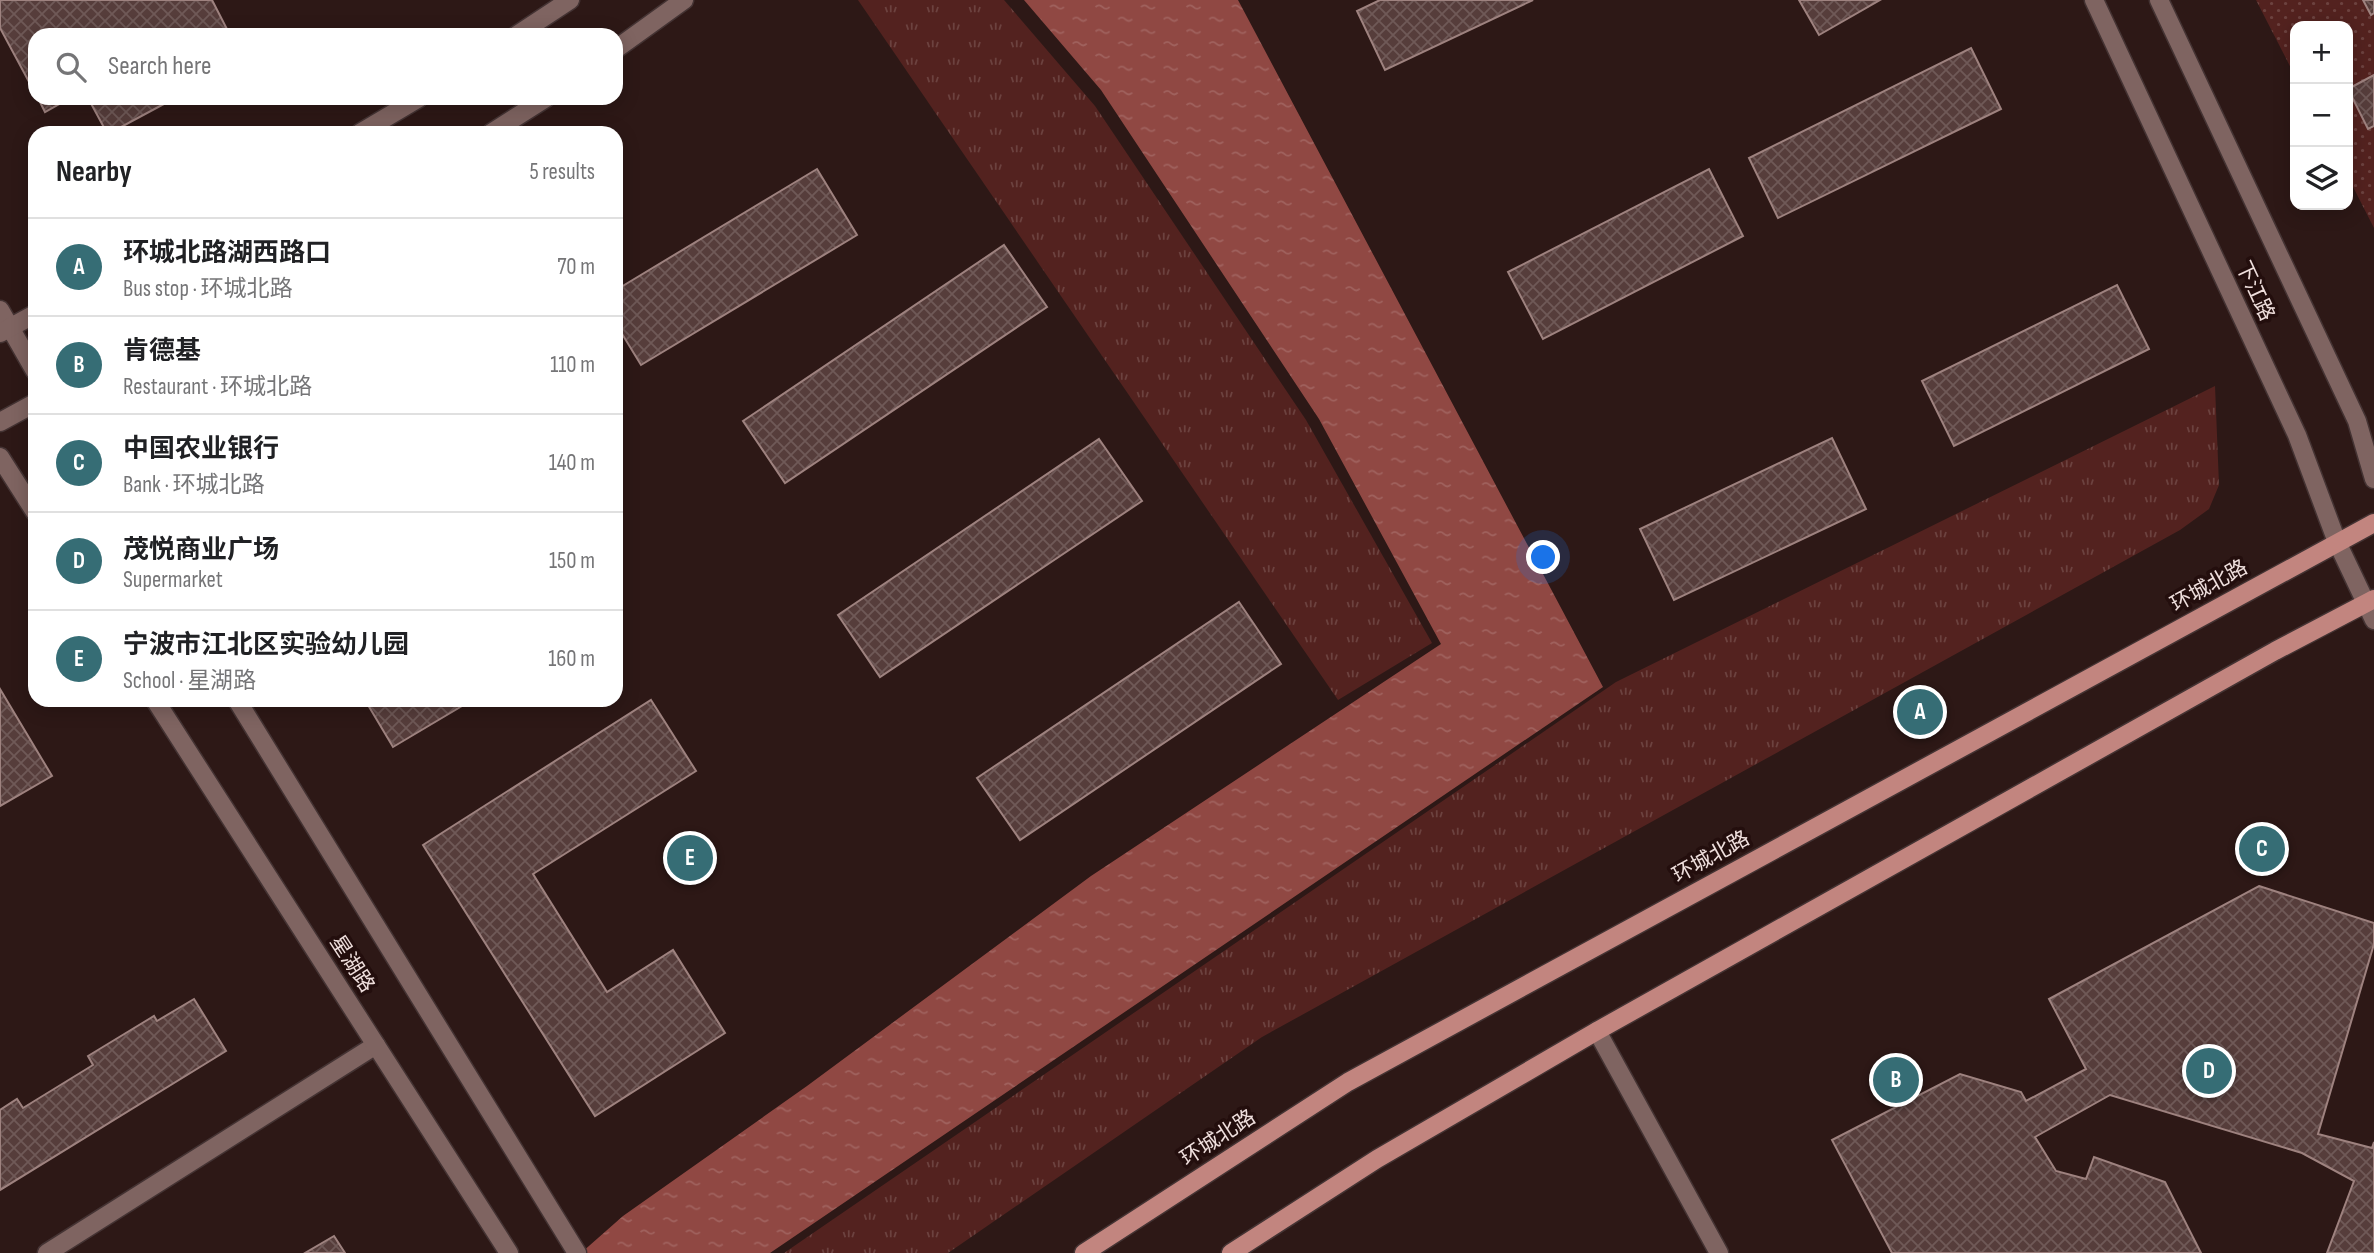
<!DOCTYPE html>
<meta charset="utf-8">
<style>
:root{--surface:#fff;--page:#f6f6f6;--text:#202124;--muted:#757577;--line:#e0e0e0;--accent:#366d75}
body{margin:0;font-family:"Sofia Sans Condensed","Noto Sans SC",sans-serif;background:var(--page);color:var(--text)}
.controls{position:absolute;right:21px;top:21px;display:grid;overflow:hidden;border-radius:14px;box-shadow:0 4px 18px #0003}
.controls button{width:63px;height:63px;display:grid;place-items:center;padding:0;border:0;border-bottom:2px solid var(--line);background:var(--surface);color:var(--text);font:35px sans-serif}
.you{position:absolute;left:1544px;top:558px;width:24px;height:24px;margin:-18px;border:5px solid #fff;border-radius:50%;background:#1a73e8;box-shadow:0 0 0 10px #1a73e833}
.badge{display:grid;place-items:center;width:46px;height:46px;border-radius:50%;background:var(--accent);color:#fff;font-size:23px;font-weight:700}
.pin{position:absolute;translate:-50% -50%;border:4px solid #fff;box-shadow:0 2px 7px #0006}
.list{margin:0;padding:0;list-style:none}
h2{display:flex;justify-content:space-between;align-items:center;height:91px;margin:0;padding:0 28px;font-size:30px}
h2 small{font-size:23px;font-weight:400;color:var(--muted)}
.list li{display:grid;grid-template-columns:46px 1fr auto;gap:21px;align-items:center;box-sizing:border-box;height:98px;padding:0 28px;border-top:2px solid var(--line)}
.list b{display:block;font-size:26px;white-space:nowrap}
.list p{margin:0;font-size:23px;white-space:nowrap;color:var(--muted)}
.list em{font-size:23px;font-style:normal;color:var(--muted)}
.icon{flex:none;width:38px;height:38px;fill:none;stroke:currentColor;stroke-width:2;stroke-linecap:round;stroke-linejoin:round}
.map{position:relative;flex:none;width:2374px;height:1253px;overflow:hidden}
.search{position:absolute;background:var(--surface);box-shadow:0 4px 18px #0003;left:28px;top:28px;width:595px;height:77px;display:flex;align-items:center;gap:18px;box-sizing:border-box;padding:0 24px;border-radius:21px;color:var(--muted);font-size:26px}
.panel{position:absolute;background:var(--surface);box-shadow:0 4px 18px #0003;left:28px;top:126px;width:595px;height:581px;border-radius:21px}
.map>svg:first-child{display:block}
</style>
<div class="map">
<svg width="2374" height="1253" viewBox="0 0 2374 1253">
<defs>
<pattern id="grass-tufts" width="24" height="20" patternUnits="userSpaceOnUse" patternTransform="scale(1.75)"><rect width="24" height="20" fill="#53221f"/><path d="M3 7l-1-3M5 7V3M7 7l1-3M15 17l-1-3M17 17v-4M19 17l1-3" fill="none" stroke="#6c423f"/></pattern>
<pattern id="park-dots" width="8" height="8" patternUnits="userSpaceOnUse" patternTransform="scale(1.75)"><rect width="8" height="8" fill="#53221f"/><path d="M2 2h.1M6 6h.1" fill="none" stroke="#6c423f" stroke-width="1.8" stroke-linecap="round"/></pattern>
<pattern id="water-ripples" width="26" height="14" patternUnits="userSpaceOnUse" patternTransform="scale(1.75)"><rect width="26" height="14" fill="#904843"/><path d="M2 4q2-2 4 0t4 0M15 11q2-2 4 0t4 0" fill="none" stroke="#a0625e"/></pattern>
<pattern id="building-cross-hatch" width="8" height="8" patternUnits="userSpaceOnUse" patternTransform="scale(1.75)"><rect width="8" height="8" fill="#563d3b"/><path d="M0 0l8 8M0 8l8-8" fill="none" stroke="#6f5957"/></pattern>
</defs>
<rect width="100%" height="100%" fill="#2d1816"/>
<g fill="url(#grass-tufts)">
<path d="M 858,0 L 1004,0 L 1095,106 L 1306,420 L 1432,643 L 1338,700 Z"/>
<path d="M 2215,386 L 2219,485 L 2209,509 L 2180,530 L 1262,1037 L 948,1253 L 784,1253 L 1616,682 Z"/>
</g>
<path fill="url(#park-dots)" d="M 2256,0 L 2374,0 L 2374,228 L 2348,177 L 2348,26 L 2295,26 L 2295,76 Z"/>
<path fill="url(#water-ripples)" d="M 1024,0 L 1238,0 L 1603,687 L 770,1253 L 581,1253 L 623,1216 L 807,1086 L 1091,876 L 1441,644 L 1319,419 L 1101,90 Z"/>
<g fill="url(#building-cross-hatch)" stroke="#9e827f" stroke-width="2">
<path d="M 0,0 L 212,0 L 230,35 L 35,35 L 35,93 L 0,28 Z"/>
<path d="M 1380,0 L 1533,0 L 1385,70 L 1357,11 Z"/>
<path d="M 1799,0 L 1880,0 L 1819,35 Z"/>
<path d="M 2363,0 L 2374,0 L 2374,13 L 2371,15 Z"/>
<path d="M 1971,48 L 2001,109 L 1778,218 L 1749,158 Z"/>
<path d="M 2374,75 L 2374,126 L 2368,129 L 2348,89 Z"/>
<path d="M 38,98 L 70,98 L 45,112 Z"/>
<path d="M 88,98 L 175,98 L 110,133 L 107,133 Z"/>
<path d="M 817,169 L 857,235 L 641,365 L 616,324 L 616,290 Z"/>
<path d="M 1709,169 L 1743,236 L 1543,339 L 1508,272 Z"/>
<path d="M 1004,245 L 1047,307 L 785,483 L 743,421 Z"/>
<path d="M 2117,285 L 2149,349 L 1954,446 L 1922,381 Z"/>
<path d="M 1832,438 L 1866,509 L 1674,600 L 1640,529 Z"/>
<path d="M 1099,439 L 1142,501 L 880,677 L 838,615 Z"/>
<path d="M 1239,602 L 1281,664 L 1020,840 L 977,778 Z"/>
<path d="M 0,689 L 52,776 L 0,806 Z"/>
<path d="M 365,700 L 472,700 L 393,747 Z"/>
<path d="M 651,700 L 696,771 L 533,874 L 607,992 L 673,950 L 725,1033 L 595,1116 L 423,845 Z"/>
<path d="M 2259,886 L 2374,923 L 2374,944 L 2318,1134 L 2372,1148 L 2374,1142 L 2374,1253 L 2327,1253 L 2354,1181 L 2302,1153 L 2110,1095 L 2035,1137 L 2056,1171 L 2086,1179 L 2094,1157 L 2165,1182 L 2201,1253 L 1892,1253 L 1832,1140 L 1960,1074 L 2021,1092 L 2026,1101 L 2086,1069 L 2049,999 Z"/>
<path d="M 194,999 L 226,1051 L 0,1190 L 0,1110 L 17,1099 L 23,1108 L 93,1065 L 88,1056 L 154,1016 L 157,1021 Z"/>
<path d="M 334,1236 L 345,1253 L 305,1253 Z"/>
</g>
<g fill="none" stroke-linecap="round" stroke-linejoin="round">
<defs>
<path id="service" d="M 47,1253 L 376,1045"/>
<g id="tertiary">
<path d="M 0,310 L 35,371"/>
<path d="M 0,457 L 35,512"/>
<path d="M 155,700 L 509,1253"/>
<path d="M 237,700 L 577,1253"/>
<path d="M 1597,1031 L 1719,1253"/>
</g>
<g id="secondary">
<path d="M 2094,0 L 2297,435 L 2337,542 L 2374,620"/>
<path d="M 2159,0 L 2357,421 L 2374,479"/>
<path d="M 517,35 L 570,0"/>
<path d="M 616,49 L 684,0"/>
<path d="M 360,133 L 419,98"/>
<path d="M 491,133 L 546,98"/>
<path d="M 0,333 L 35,314"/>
<path d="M 0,422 L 35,403"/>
</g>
<g id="primary">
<path d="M 1084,1253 L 1348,1082 L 2374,523"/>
<path d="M 1231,1253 L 1377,1159 L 1597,1031 L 2275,651 L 2374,599"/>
</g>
</defs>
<use href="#service" stroke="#433" stroke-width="21"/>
<use href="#tertiary" stroke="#433" stroke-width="21"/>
<use href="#secondary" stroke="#433" stroke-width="21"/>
<use href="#primary" stroke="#433" stroke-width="21"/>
<use href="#service" stroke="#7f6461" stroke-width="18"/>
<use href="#tertiary" stroke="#7f6461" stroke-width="18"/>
<use href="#secondary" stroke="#7f6461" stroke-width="18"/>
<use href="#primary" stroke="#c2857f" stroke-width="18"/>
</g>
<g text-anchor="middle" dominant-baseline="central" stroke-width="7" stroke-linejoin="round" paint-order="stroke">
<g font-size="21" fill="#efdfdd" stroke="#230e0d">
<text transform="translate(2255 291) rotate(65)">下江路</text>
<text transform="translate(2209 586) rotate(-29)">环城北路</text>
<text transform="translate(1711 857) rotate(-29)">环城北路</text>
<text transform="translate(352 964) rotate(57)">星湖路</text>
<text transform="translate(1218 1138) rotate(-33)">环城北路</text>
</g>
</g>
</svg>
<div class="controls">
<button>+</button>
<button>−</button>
<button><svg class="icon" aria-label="layers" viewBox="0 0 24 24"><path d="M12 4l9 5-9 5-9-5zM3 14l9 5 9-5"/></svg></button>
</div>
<div class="you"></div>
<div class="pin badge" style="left:1920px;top:712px">A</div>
<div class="pin badge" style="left:1896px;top:1080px">B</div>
<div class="pin badge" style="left:2262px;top:849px">C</div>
<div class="pin badge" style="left:2209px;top:1071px">D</div>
<div class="pin badge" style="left:690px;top:858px">E</div>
<div class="search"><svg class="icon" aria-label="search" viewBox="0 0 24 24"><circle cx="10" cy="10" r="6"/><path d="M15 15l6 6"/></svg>Search here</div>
<section class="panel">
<h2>Nearby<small>5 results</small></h2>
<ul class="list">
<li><span class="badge">A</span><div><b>环城北路湖西路口</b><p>Bus stop · 环城北路</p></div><em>70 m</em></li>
<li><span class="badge">B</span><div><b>肯德基</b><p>Restaurant · 环城北路</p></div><em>110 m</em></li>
<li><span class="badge">C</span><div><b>中国农业银行</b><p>Bank · 环城北路</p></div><em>140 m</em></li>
<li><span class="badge">D</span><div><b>茂悦商业广场</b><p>Supermarket</p></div><em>150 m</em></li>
<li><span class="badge">E</span><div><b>宁波市江北区实验幼儿园</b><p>School · 星湖路</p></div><em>160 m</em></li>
</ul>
</section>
</div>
